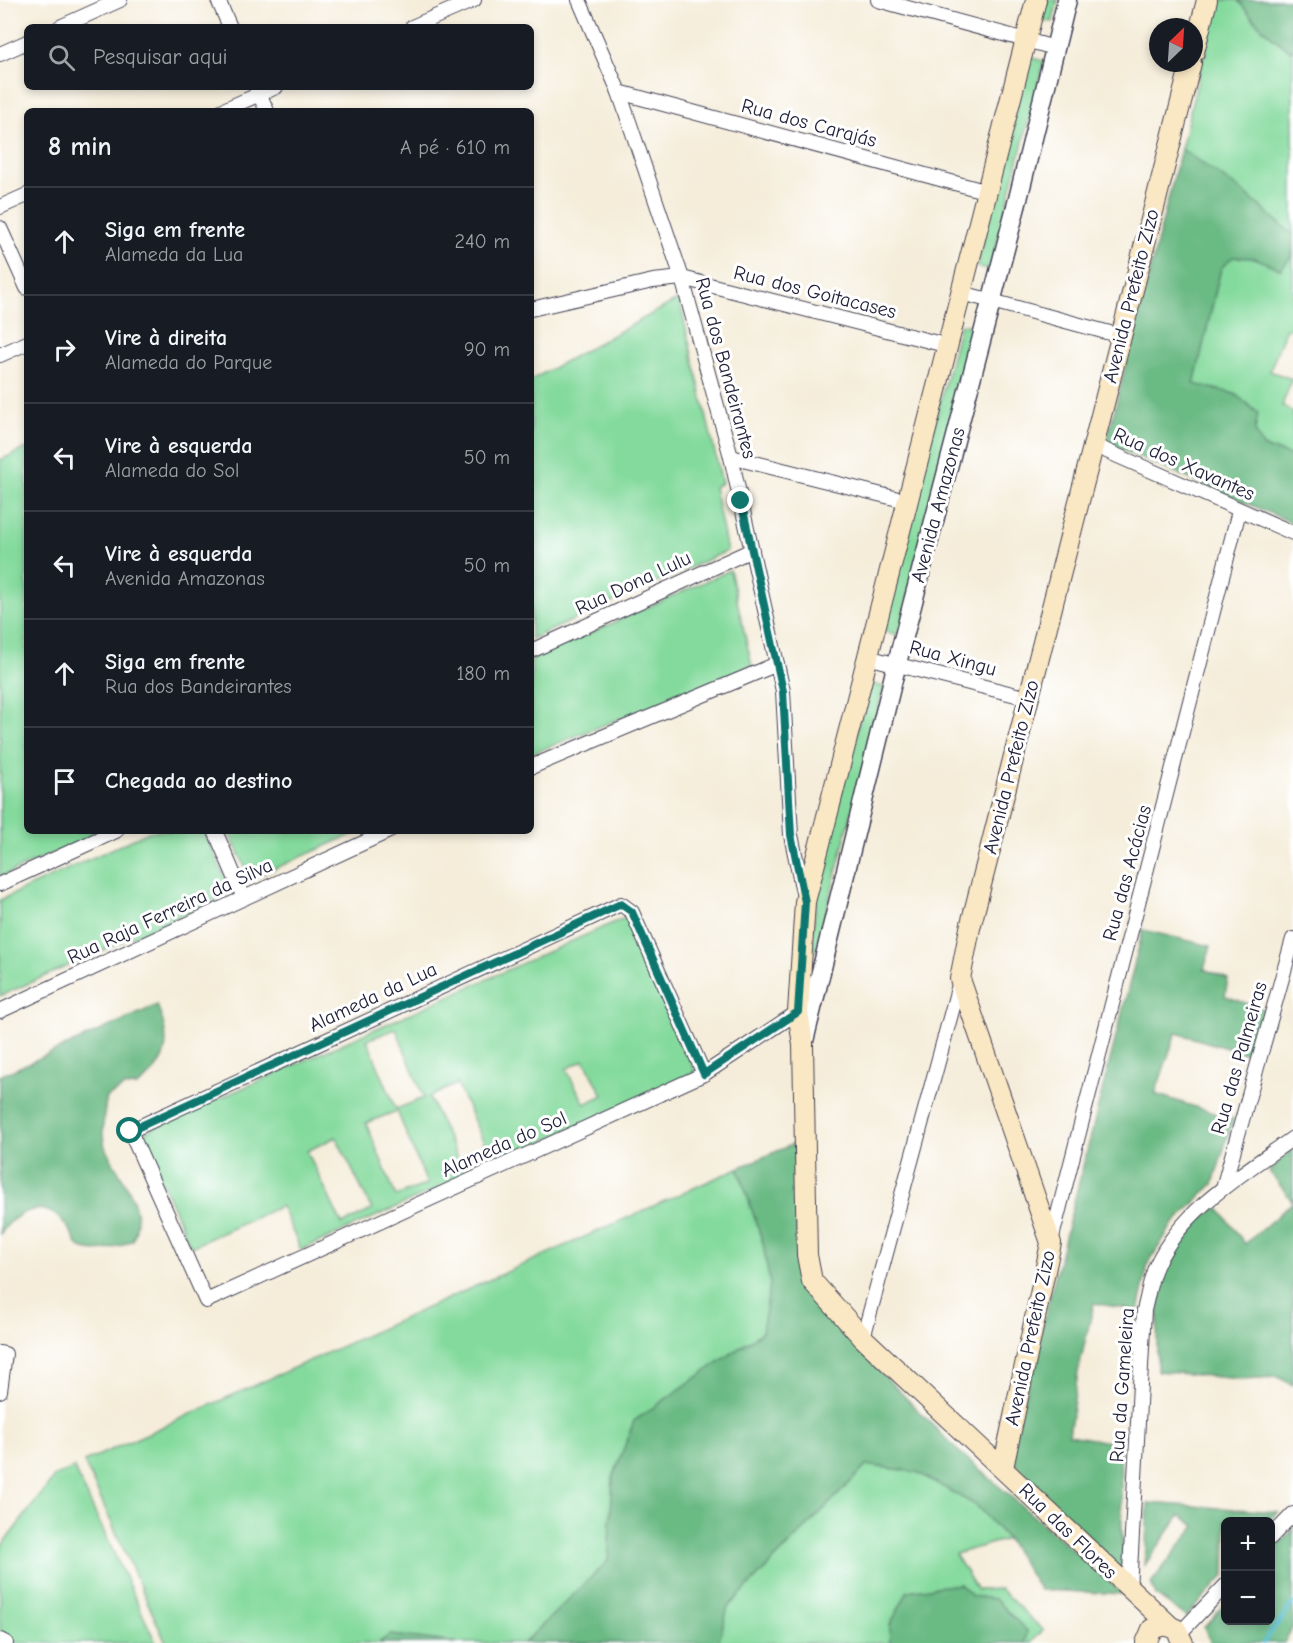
<!DOCTYPE html>
<html lang="pt">
<meta charset="utf-8">
<style>
:root{--surface:#171b24;--page:#20242c;--text:#f1f3f6;--muted:#9ea1a6;--line:#363941}
body{margin:0;font-family:"Comic Neue",sans-serif;background:var(--page);color:var(--text)}
.controls{position:absolute;right:18px;bottom:18px;display:grid;overflow:hidden;border-radius:9px;box-shadow:0 3px 9px #0003}
.controls button{width:54px;height:54px;display:grid;place-items:center;padding:0;border:0;border-bottom:2px solid var(--line);background:var(--surface);color:var(--text);font:30px sans-serif}
.compass{position:absolute;left:1149px;top:18px;width:54px;height:54px;border-radius:50%;background:var(--surface);box-shadow:0 3px 9px #0003;rotate:25deg}
.stop{position:absolute;width:18px;height:18px;margin:-14px;border:4px solid #0f766e;border-radius:50%;background:#fff}
.stop.end{background:#0f766e;border-color:#fff;box-shadow:0 2px 6px #0008}
.list{margin:0;padding:0;list-style:none}
h2{display:flex;justify-content:space-between;align-items:center;height:78px;margin:0;padding:0 24px;font-size:26px}
h2 small{font-size:20px;font-weight:400;color:var(--muted)}
.list li{display:grid;grid-template-columns:39px 1fr auto;gap:18px;align-items:center;box-sizing:border-box;height:108px;padding:0 24px;border-top:2px solid var(--line)}
.list b{display:block;font-size:22px;white-space:nowrap}
.list p{margin:0;font-size:20px;white-space:nowrap;color:var(--muted)}
.list em{font-size:20px;font-style:normal;color:var(--muted)}
.icon{flex:none;width:33px;height:33px;fill:none;stroke:currentColor;stroke-width:2;stroke-linecap:round;stroke-linejoin:round}
.map{position:relative;flex:none;width:1293px;height:1643px;overflow:hidden}
.search{position:absolute;background:var(--surface);box-shadow:0 3px 9px #0003;left:24px;top:24px;width:510px;height:66px;display:flex;align-items:center;gap:15px;box-sizing:border-box;padding:0 21px;border-radius:9px;color:var(--muted);font-size:22px}
.panel{position:absolute;background:var(--surface);box-shadow:0 3px 9px #0003;left:24px;top:108px;width:510px;height:726px;border-radius:9px}
.map>svg:first-child{display:block}
</style>
<div class="map">
<svg width="1293" height="1643" viewBox="0 0 1293 1643">
<rect width="100%" height="100%" fill="#fff"/>
<filter id="ink" filterUnits="userSpaceOnUse"><feTurbulence type="fractalNoise" baseFrequency=".0167" numOctaves="2"/><feDisplacementMap in="SourceGraphic" scale="12" xChannelSelector="R" yChannelSelector="G"/><feConvolveMatrix kernelMatrix="1 2 1 2 8 2 1 2 1" color-interpolation-filters="sRGB"/></filter>
<filter id="wash" filterUnits="userSpaceOnUse"><feTurbulence type="fractalNoise" baseFrequency=".008" numOctaves="4" result="noise"/><feDisplacementMap in="SourceGraphic" scale="24" xChannelSelector="R" yChannelSelector="G"/><feGaussianBlur stdDeviation="1.35" result="paint"/><feColorMatrix in="noise" values="0 0 0 0 0 0 0 0 0 0 0 0 0 0 0 0 0 1.4 0 .05"/><feComposite in="paint" operator="in"/></filter>
<g filter="url(#wash)">
<rect width="100%" height="100%" fill="#f5edda"/>
<g fill="#84da9d" stroke="#537e6c" stroke-width="1.5" fill-rule="evenodd">
<path d="M 1045,0 L 1058,0 L 1053,22 L 1039,20 Z"/>
<path d="M 1217,0 L 1238,0 C 1253,21 1271,38 1293,52 L 1293,235 L 1242,191 L 1181,149 Z"/>
<path d="M 1028,57 L 1044,61 L 990,269 L 977,267 Z"/>
<path d="M 1293,254 L 1293,330 L 1286,328 L 1270,371 L 1292,379 L 1282,406 L 1293,412 L 1293,456 L 1263,447 L 1255,431 L 1194,384 L 1221,268 L 1232,257 L 1255,258 L 1281,269 Z"/>
<path d="M 679,299 L 722,483 L 714,487 L 727,551 L 531,639 L 531,380 Z"/>
<path d="M 960,324 L 975,327 L 899,635 L 882,631 Z"/>
<path d="M 27,448 L 27,831 L 104,831 L 0,877 L 0,460 Z"/>
<path d="M 730,570 L 752,666 L 531,754 L 531,660 Z"/>
<path d="M 869,683 L 884,687 L 816,951 L 811,946 L 818,883 Z"/>
<path d="M 151,831 L 204,831 L 232,893 L 0,996 L 0,900 Z"/>
<path d="M 228,831 L 360,831 L 251,879 Z"/>
<path d="M 626,917 L 696,1073 L 301,1250 L 281,1206 L 191,1247 L 140,1134 ZM 396,1029 L 424,1098 L 396,1109 L 367,1040 ZM 584,1060 L 603,1095 L 585,1104 L 566,1069 ZM 457,1084 L 491,1158 L 463,1170 L 429,1097 ZM 397,1111 L 427,1184 L 396,1196 L 366,1123 ZM 336,1137 L 372,1210 L 342,1224 L 307,1151 Z"/>
<path d="M 738,1168 L 763,1243 L 770,1285 L 762,1332 L 634,1421 L 613,1478 L 608,1561 L 524,1643 L 460,1643 L 390,1635 L 378,1643 L 166,1643 L 84,1462 Z"/>
<path d="M 867,1465 L 917,1472 L 977,1506 L 1007,1539 L 955,1554 L 977,1590 L 1000,1589 L 1043,1630 L 1031,1643 L 1025,1643 L 1027,1631 L 972,1596 L 960,1584 L 908,1591 L 890,1625 L 890,1643 L 718,1643 L 728,1607 Z"/>
<path d="M 74,1468 L 156,1643 L 0,1643 L 0,1548 L 55,1476 Z"/>
</g>
<g fill="#6bba84" stroke="#466e60" stroke-width="1.5">
<path d="M 1238,0 L 1293,0 L 1293,52 C 1271,38 1253,21 1238,0 Z"/>
<path d="M 1181,149 L 1242,191 L 1293,235 L 1293,254 L 1281,269 L 1255,258 L 1233,257 L 1221,268 L 1194,384 L 1235,394 L 1258,413 L 1255,431 L 1263,447 L 1293,456 L 1293,523 L 1106,443 Z"/>
<path d="M 1143,930 L 1211,946 L 1204,969 L 1228,979 L 1225,996 L 1266,1010 L 1251,1055 L 1176,1033 L 1155,1094 L 1233,1119 L 1213,1184 L 1172,1225 L 1148,1264 L 1138,1311 L 1094,1303 L 1078,1372 L 1069,1435 L 1120,1444 L 1123,1572 L 1009,1458 Z"/>
<path d="M 157,1005 C 172,1041 170,1062 137,1086 L 124,1087 L 107,1097 C 104,1112 100,1135 106,1149 C 120,1178 147,1205 133,1240 C 120,1247 100,1254 84,1249 C 74,1246 74,1235 68,1228 C 47,1198 19,1208 0,1234 L 0,1076 Z"/>
<path d="M 796,1143 L 797,1266 L 805,1295 L 956,1449 L 1123,1594 L 1040,1590 L 1007,1539 L 977,1506 L 917,1472 L 867,1465 L 728,1607 L 718,1643 L 524,1643 L 608,1561 L 613,1478 L 634,1421 L 762,1332 L 770,1285 L 763,1243 L 738,1168 Z"/>
<path d="M 1293,1148 L 1293,1202 L 1269,1171 Z"/>
<path d="M 1293,1202 L 1293,1385 L 1278,1377 L 1240,1379 L 1157,1371 C 1157,1324 1154,1267 1188,1229 C 1196,1221 1209,1214 1218,1207 L 1245,1244 Z"/>
<path d="M 1148,1503 L 1278,1512 L 1270,1521 L 1226,1522 L 1225,1575 L 1186,1617 L 1156,1595 L 1151,1583 L 1195,1526 L 1180,1515 L 1145,1565 Z"/>
<path d="M 1293,1529 L 1293,1626 L 1284,1643 L 1211,1643 L 1204,1627 C 1214,1622 1215,1612 1225,1605 L 1226,1620 L 1270,1620 L 1271,1555 Z"/>
<path d="M 960,1584 L 972,1596 L 995,1599 L 1027,1631 L 1025,1643 L 890,1643 L 890,1625 L 908,1591 Z"/>
<path d="M 390,1635 L 460,1643 L 378,1643 Z"/>
</g>
<g fill="none" stroke-linecap="round" stroke-linejoin="round">
<path stroke="#50bccc" stroke-width="4.5" d="M 1263,1643 L 1293,1603"/>
</g>
</g>
<g filter="url(#ink)">
<g fill="none" stroke-linecap="round" stroke-linejoin="round">
<defs>
<g id="minor">
<path d="M 218,0 L 230,27"/>
<path d="M 579,0 L 619,92 L 682,278 L 731,457 L 783,691 L 791,835 L 804,897"/>
<path d="M 878,0 L 1055,48"/>
<path d="M 60,27 L 120,0"/>
<path d="M 412,27 L 474,0"/>
<path d="M 0,54 L 27,42"/>
<path d="M 256,87 L 267,111"/>
<path d="M 619,92 L 988,192"/>
<path d="M 221,111 L 276,87"/>
<path d="M 0,207 L 27,195"/>
<path d="M 0,228 L 27,288"/>
<path d="M 962,293 L 1121,336"/>
<path d="M 531,309 L 653,281 L 682,278 L 949,346"/>
<path d="M 0,355 L 27,343"/>
<path d="M 1093,445 L 1293,533"/>
<path d="M 731,457 L 910,502"/>
<path d="M 531,651 L 752,550"/>
<path d="M 867,657 L 1028,698"/>
<path d="M 531,767 L 777,664"/>
<path d="M 215,831 L 244,898"/>
<path d="M 0,884 L 116,831"/>
<path d="M 0,1011 L 389,831"/>
<path d="M 704,1074 L 632,912 L 621,904 L 130,1131 L 206,1301 L 704,1074 L 798,1012 L 804,1012"/>
<path d="M 1223,1188 L 1293,939"/>
<path d="M 1051,1241 L 1239,511"/>
<path d="M 863,1338 L 960,981"/>
<path d="M 0,1353 L 5,1354 L 0,1391"/>
<path d="M 1270,1538 L 1293,1514"/>
<path d="M 1129,1590 L 1144,1310 C 1148,1296 1150,1279 1156,1266 C 1182,1209 1244,1173 1293,1138"/>
<path d="M 1180,1633 L 1226,1585"/>
<path d="M 0,1640 L 6,1643"/>
</g>
<path id="tertiary" d="M 803,1045 L 897,663 L 1018,199 L 1067,0"/>
<g id="secondary">
<path d="M 1036,0 L 805,902 L 798,1012 L 803,1045 L 807,1255 L 812,1281 L 863,1338 L 1170,1626"/>
<path d="M 1194,52 L 1207,0"/>
<path d="M 1003,1468 L 1051,1243 L 960,979 L 970,928 L 1191,63"/>
<path d="M 1146,1643 L 1152,1629 L 1164,1625 L 1176,1629 L 1183,1643"/>
</g>
</defs>
<use href="#minor" stroke="#424053" stroke-width="16"/>
<use href="#tertiary" stroke="#424053" stroke-width="21"/>
<use href="#secondary" stroke="#424053" stroke-width="22"/>
<use href="#minor" stroke="#fff" stroke-width="14"/>
<use href="#tertiary" stroke="#fff" stroke-width="18"/>
<use href="#secondary" stroke="#fae7c3" stroke-width="20"/>
</g>
</g>
<g fill="none" stroke-linecap="round" stroke-linejoin="round" filter="url(#ink)">
<path stroke="#0f766e" stroke-width="8" d="M 130,1131 L 621,904 L 632,912 L 704,1074 L 798,1012 L 805,902 L 791,835 L 783,691 L 741,501"/>
</g>
<g text-anchor="middle" dominant-baseline="central" stroke-width="6" stroke-linejoin="round" paint-order="stroke">
<g font-size="20" fill="#22223b" stroke="#fff">
<text transform="translate(809 123) rotate(15)">Rua dos Carajás</text>
<text transform="translate(815 292) rotate(14)">Rua dos Goitacases</text>
<text transform="translate(1131 296) rotate(-76)">Avenida Prefeito Zizo</text>
<text transform="translate(726 368) rotate(75)">Rua dos Bandeirantes</text>
<text transform="translate(1184 464) rotate(24)">Rua dos Xavantes</text>
<text transform="translate(938 505) rotate(-75)">Avenida Amazonas</text>
<text transform="translate(633 583) rotate(-25)">Rua Dona Lulu</text>
<text transform="translate(953 658) rotate(15)">Rua Xingu</text>
<text transform="translate(1011 767) rotate(-76)">Avenida Prefeito Zizo</text>
<text transform="translate(1127 873) rotate(-75)">Rua das Acácias</text>
<text transform="translate(170 911) rotate(-25)">Rua Raja Ferreira da Silva</text>
<text transform="translate(373 997) rotate(-25)">Alameda da Lua</text>
<text transform="translate(1239 1058) rotate(-74)">Rua das Palmeiras</text>
<text transform="translate(504 1144) rotate(-24)">Alameda do Sol</text>
<text transform="translate(1030 1338) rotate(-78)">Avenida Prefeito Zizo</text>
<text transform="translate(1122 1385) rotate(-86)">Rua da Gameleira</text>
<text transform="translate(1068 1531) rotate(44)">Rua das Flores</text>
</g>
</g>
</svg>
<div class="controls">
<button>+</button>
<button>−</button>
</div>
<svg class="compass" viewBox="-18 -18 36 36"><path d="M0-13l5 13h-10z" fill="#e53935"/><path d="M0 13l5-13h-10z" fill="#9ea1a6"/></svg>
<div class="stop" style="left:130px;top:1131px"></div>
<div class="stop end" style="left:741px;top:501px"></div>
<div class="search"><svg class="icon" aria-label="search" viewBox="0 0 24 24"><circle cx="10" cy="10" r="6"/><path d="M15 15l6 6"/></svg>Pesquisar aqui</div>
<section class="panel">
<h2>8 min<small>A pé · 610 m</small></h2>
<ul class="list">
<li><svg class="icon" aria-label="ahead" viewBox="0 0 24 24"><path d="M12 20V5M6 11l6-6 6 6"/></svg><div><b>Siga em frente</b><p>Alameda da Lua</p></div><em>240 m</em></li>
<li><svg class="icon" aria-label="right" viewBox="0 0 24 24"><path d="M7 20v-9h11M14 6l5 5-5 5"/></svg><div><b>Vire à direita</b><p>Alameda do Parque</p></div><em>90 m</em></li>
<li><svg class="icon" aria-label="left" viewBox="0 0 24 24"><path d="M17 20v-9H6M10 6l-5 5 5 5"/></svg><div><b>Vire à esquerda</b><p>Alameda do Sol</p></div><em>50 m</em></li>
<li><svg class="icon" aria-label="left" viewBox="0 0 24 24"><path d="M17 20v-9H6M10 6l-5 5 5 5"/></svg><div><b>Vire à esquerda</b><p>Avenida Amazonas</p></div><em>50 m</em></li>
<li><svg class="icon" aria-label="ahead" viewBox="0 0 24 24"><path d="M12 20V5M6 11l6-6 6 6"/></svg><div><b>Siga em frente</b><p>Rua dos Bandeirantes</p></div><em>180 m</em></li>
<li><svg class="icon" aria-label="arrive" viewBox="0 0 24 24"><path d="M6 21V4h12l-3 4 3 4H6"/></svg><div><b>Chegada ao destino</b></div></li>
</ul>
</section>
</div>
